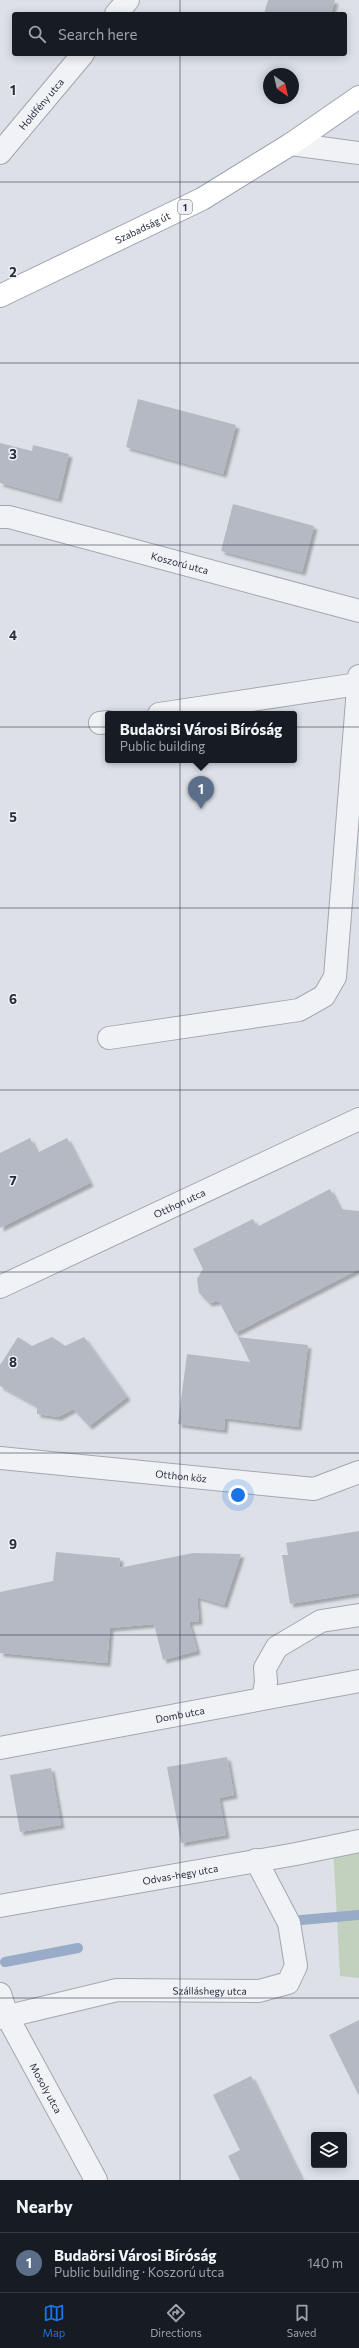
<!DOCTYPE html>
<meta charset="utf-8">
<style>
:root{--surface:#171b24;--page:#242831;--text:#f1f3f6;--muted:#9ea1a6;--line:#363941;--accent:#1a73e8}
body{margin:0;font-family:Commissioner,sans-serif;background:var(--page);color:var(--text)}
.controls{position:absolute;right:12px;bottom:12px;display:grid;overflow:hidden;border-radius:4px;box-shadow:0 2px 10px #0003}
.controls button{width:36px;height:36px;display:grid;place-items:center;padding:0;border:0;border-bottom:1px solid var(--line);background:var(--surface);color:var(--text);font:20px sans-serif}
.compass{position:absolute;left:263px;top:68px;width:36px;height:36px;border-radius:50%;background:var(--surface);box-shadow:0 2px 10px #0003;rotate:146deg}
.you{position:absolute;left:238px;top:1495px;width:14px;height:14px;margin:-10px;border:3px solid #fff;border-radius:50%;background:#1a73e8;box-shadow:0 0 0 6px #1a73e833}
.badge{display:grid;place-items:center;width:26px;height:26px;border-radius:50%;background:var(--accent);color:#fff;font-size:13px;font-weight:700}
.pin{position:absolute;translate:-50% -33px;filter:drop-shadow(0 1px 2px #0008)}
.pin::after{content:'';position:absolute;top:21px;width:14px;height:12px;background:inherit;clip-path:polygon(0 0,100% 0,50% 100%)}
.popup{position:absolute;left:105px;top:711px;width:192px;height:52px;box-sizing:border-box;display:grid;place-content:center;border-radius:4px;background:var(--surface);filter:drop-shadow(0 1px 3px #0005);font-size:13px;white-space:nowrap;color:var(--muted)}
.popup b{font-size:15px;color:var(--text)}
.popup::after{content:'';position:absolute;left:50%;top:100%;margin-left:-8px;border:8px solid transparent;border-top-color:var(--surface)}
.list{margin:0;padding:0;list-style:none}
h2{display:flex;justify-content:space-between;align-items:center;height:52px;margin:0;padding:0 16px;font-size:17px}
h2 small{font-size:13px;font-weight:400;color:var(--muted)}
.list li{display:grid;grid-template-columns:26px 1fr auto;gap:12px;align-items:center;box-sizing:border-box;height:60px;padding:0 16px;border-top:1px solid var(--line)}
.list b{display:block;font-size:15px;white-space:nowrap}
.list p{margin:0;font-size:13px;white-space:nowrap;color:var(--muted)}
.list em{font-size:13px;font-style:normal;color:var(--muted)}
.icon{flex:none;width:22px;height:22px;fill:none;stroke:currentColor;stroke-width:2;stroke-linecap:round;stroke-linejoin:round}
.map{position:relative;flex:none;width:359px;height:2180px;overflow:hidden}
.search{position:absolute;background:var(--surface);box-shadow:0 2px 10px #0003;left:12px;right:12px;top:12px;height:44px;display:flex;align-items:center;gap:10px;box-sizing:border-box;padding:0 14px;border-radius:4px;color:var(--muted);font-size:15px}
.sheet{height:112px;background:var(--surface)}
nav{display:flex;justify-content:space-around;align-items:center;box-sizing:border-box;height:56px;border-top:1px solid var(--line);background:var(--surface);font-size:11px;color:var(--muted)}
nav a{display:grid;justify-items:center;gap:2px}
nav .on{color:var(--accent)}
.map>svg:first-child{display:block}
</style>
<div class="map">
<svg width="359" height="2180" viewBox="0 0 359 2180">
<defs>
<filter id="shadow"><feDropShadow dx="3.5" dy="3.5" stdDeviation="1" flood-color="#0004"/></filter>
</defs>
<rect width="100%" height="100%" fill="#dde0e7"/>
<path fill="#c2d1be" d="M 359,1841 L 359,1978 L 340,1976 L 333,1845 Z"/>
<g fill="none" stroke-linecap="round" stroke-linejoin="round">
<g stroke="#98abc8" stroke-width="10">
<path d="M 301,1920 L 359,1915"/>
<path d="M 5,1962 L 78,1948"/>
</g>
</g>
<g fill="#b5b9c4" filter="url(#shadow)">
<path d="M 268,0 L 335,0 L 331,14 L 264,14 Z"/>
<path d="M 138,399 L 236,425 L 223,474 L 126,447 Z"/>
<path d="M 0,443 L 32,451 L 33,445 L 69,454 L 58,499 L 0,483 Z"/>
<path d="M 233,504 L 314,526 L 302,572 L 221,551 Z"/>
<path d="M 30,1138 L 37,1153 L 67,1138 L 90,1183 L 0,1228 L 0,1153 Z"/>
<path d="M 330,1189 L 340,1209 L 359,1211 L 359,1269 L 235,1333 L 219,1301 L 209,1303 L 199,1293 L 197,1279 L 203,1269 L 193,1249 L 253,1219 L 257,1227 Z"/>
<path d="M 18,1337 L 32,1346 L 52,1337 L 65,1346 L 84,1337 L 127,1397 L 89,1426 L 73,1409 L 58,1417 L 37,1414 L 37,1406 L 0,1386 L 0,1365 Z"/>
<path d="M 238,1337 L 308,1345 L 298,1427 L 225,1418 L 224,1430 L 178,1424 L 187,1354 L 250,1362 Z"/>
<path d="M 359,1531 L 359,1593 L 290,1604 L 282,1555 L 288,1555 L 286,1543 Z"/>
<path d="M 56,1552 L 120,1558 L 119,1568 L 193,1553 L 241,1554 L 224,1605 L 197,1597 L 199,1621 L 189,1622 L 197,1651 L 163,1660 L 154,1624 L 110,1628 L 107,1663 L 0,1653 L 0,1592 L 53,1581 Z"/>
<path d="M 227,1757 L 234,1795 L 219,1798 L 226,1835 L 181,1843 L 167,1767 Z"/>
<path d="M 51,1768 L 61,1825 L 20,1832 L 10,1775 Z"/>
<path d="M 359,2020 L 359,2096 L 329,2035 Z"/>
<path d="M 251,2076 L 302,2180 L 240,2180 L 228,2156 L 240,2150 L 213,2095 Z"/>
</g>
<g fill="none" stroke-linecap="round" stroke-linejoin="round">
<defs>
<g id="minor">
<path d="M 116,14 L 128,0"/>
<path d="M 291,144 L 359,153"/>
<path id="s1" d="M 0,153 L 83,54"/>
<path id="s2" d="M 0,517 L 9,517 L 359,611"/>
<path d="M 159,714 L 358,684"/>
<path d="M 100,723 L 108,722"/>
<path d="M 109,1038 L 299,1010 L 324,996 L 335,977 L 359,676"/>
<path id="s3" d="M 0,1287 L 359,1119"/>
<path id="s4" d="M 0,1458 L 314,1489 L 359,1472"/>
<path d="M 263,1698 L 266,1682 L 265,1668 L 277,1647 L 321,1621 L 359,1615"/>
<path id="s5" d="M 0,1748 L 359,1681"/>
<path id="s6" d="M 0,1906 L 296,1854 L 359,1841"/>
<path id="s7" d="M 0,1994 L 8,2018 L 96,2180"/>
<path id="s8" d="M 0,2018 L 117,1990 L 259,1991 L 288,1983 L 296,1966 L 289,1923 L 256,1860"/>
</g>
<g id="major">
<path id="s9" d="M 0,296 L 202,199 L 291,144 L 359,97"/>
</g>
</defs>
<use href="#minor" stroke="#a3a7b1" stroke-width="24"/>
<use href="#major" stroke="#9da4b3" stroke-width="24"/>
<use href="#minor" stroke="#f0f2f6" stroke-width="22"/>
<use href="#major" stroke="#fff" stroke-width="22"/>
</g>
<path fill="none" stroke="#272d3e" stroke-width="1" stroke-opacity="0.55" d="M 180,0 L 180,14M 180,54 L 180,2180M 0,182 L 359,182M 0,363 L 359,363M 0,545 L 359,545M 0,727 L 359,727M 0,908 L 359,908M 0,1090 L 359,1090M 0,1272 L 359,1272M 0,1453 L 359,1453M 0,1635 L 359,1635M 0,1817 L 359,1817M 0,1998 L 359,1998"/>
<g text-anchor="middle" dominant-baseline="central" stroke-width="3" stroke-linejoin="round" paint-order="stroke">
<rect fill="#edeff5" stroke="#626775" stroke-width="1" x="178" y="200" width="14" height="14" rx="3"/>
<g font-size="9" font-weight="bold" fill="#272d3e">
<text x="185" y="207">1</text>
</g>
<g font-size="10" fill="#272d3e" stroke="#edeff5">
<text stroke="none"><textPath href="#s1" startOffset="64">Holdfény utca</textPath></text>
<text stroke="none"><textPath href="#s9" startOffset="158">Szabadság út</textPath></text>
<text stroke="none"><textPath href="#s2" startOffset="186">Koszorú utca</textPath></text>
<text stroke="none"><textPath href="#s3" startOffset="198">Otthon utca</textPath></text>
<text stroke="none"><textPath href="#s4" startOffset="182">Otthon köz</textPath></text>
<text stroke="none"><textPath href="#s5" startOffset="183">Domb utca</textPath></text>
<text stroke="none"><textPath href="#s6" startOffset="183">Odvas-hegy utca</textPath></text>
<text stroke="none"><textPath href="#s8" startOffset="213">Szálláshegy utca</textPath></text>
<text stroke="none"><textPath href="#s7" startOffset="105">Mosoly utca</textPath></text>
</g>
</g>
<g font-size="13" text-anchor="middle" font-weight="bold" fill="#272d3e" stroke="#edeff5" stroke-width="3" stroke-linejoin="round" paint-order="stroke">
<text x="13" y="95">1</text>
<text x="13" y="277">2</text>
<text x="13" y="459">3</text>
<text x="13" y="640">4</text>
<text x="13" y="822">5</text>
<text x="13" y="1004">6</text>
<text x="13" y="1185">7</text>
<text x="13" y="1367">8</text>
<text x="13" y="1549">9</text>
</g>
</svg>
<div class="controls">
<button><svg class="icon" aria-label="layers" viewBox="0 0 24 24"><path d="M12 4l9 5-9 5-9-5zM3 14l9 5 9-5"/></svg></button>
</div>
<svg class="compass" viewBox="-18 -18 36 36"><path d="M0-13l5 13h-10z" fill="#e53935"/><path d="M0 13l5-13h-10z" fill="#9ea1a6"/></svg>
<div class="you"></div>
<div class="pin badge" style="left:201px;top:809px;background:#5c6f8a">1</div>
<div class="popup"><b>Budaörsi Városi Bíróság</b>Public building</div>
<div class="search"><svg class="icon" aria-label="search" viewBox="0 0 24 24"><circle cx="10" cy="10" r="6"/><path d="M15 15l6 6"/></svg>Search here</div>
</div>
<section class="sheet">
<h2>Nearby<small></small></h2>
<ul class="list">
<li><span class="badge" style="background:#5c6f8a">1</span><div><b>Budaörsi Városi Bíróság</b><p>Public building · Koszorú utca</p></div><em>140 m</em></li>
</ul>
</section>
<nav>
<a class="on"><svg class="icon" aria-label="map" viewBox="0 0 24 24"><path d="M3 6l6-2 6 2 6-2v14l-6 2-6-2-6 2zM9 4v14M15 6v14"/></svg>Map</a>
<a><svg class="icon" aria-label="directions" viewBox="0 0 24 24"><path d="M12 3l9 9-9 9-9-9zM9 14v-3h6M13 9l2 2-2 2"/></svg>Directions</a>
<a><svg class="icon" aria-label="saved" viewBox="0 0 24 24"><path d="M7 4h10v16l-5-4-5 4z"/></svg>Saved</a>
</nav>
